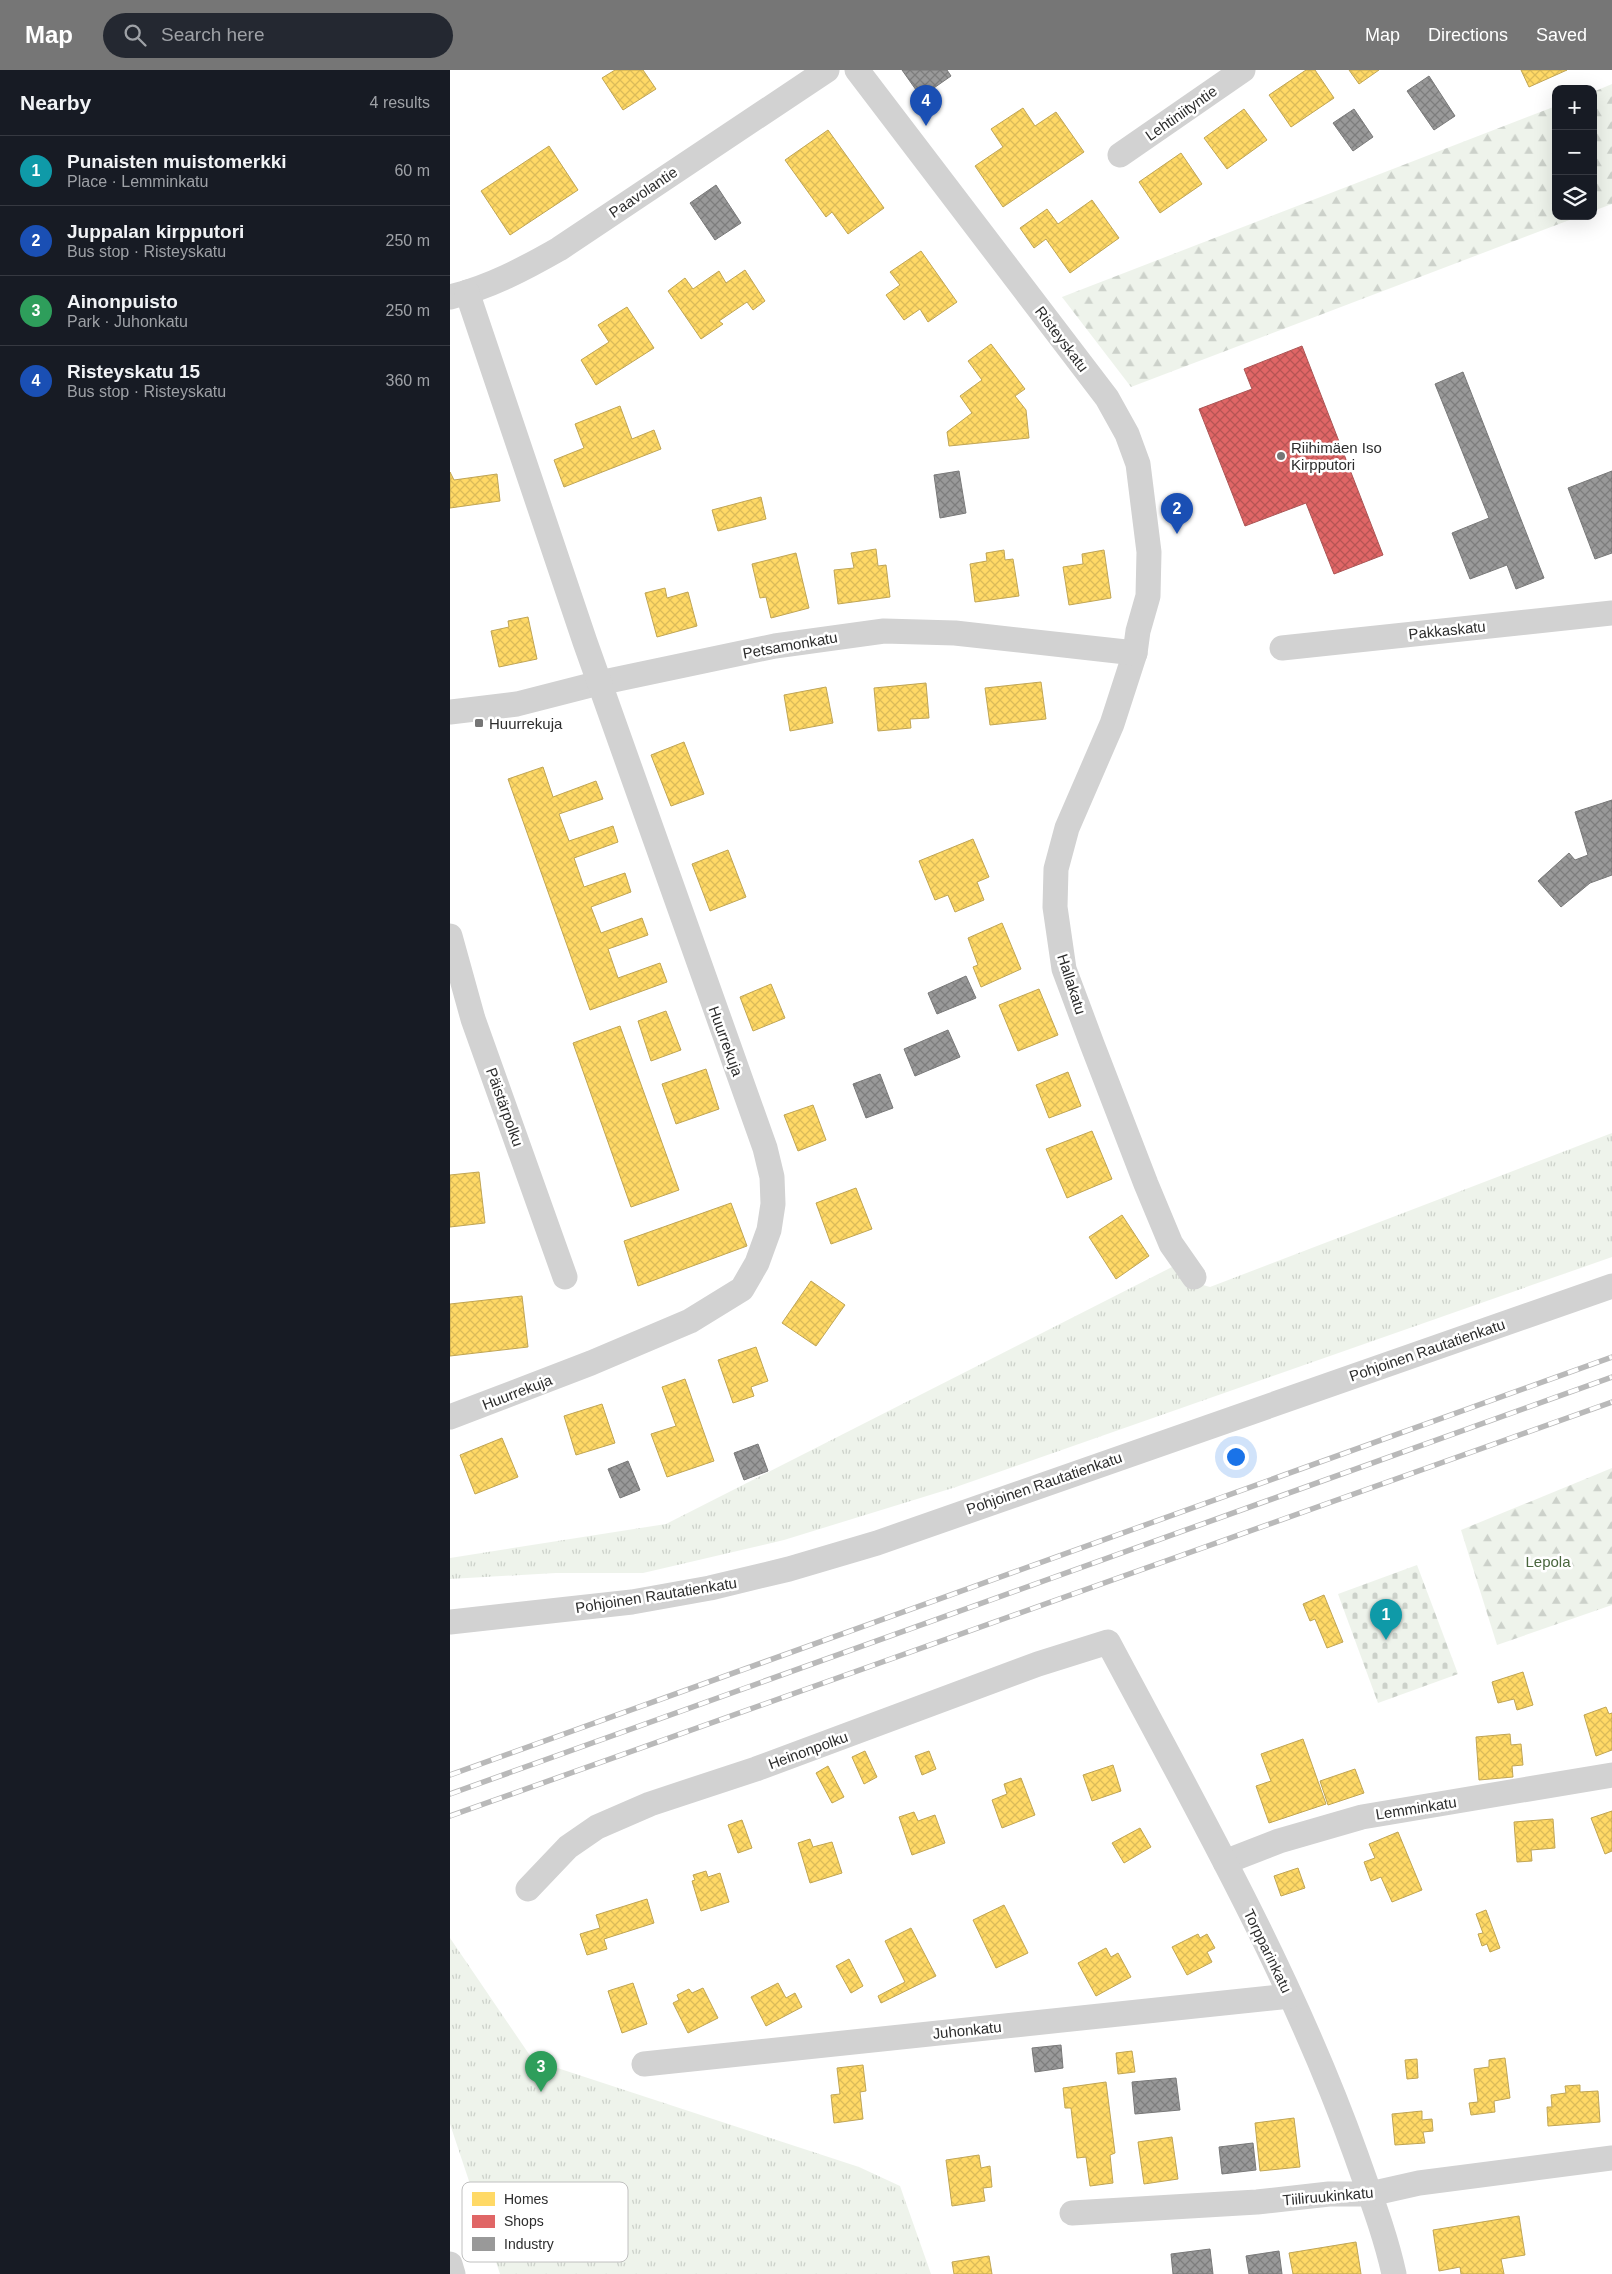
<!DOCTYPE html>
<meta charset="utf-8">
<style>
:root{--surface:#171b24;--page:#242831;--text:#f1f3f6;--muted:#9ea1a6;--line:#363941;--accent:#767676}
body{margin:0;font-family:Arial,sans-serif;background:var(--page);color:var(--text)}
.controls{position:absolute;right:15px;top:15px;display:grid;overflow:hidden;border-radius:10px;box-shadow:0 5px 20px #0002}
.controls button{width:45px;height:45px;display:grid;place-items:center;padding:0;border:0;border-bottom:1px solid var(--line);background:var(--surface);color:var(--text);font:25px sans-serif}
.you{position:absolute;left:785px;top:1386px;width:18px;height:18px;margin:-12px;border:4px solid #fff;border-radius:50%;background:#1a73e8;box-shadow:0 0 0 8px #1a73e833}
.badge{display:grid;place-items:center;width:32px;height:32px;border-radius:50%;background:var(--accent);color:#fff;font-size:16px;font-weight:700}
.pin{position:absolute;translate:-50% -41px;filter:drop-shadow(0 1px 2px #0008)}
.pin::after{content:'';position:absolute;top:26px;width:18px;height:15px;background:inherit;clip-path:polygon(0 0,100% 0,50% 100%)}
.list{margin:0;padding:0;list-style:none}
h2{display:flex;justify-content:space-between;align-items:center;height:65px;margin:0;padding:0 20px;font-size:21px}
h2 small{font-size:16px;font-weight:400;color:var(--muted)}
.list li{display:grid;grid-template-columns:32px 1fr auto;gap:15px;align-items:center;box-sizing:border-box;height:70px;padding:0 20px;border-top:1px solid var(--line)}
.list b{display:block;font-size:19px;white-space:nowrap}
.list p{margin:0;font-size:16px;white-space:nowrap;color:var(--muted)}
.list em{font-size:16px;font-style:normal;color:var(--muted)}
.icon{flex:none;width:28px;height:28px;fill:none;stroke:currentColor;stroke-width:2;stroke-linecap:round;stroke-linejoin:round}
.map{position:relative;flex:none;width:1162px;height:2204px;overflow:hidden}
header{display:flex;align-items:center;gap:30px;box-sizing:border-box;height:70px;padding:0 25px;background:var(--accent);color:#fff}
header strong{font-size:24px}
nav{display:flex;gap:28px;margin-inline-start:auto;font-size:18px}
.search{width:350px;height:45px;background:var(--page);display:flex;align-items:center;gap:12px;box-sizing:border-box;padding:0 18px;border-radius:28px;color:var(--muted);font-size:19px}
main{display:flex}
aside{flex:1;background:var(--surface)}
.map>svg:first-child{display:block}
</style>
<header>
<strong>Map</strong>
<div class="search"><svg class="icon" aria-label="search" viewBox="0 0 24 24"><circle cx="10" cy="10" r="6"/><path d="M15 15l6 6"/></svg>Search here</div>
<nav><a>Map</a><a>Directions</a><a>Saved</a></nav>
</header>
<main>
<aside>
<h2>Nearby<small>4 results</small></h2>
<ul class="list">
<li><span class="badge" style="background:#0f9aa8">1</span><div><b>Punaisten muistomerkki</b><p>Place · Lemminkatu</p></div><em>60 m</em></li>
<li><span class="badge" style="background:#1a4fb4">2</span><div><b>Juppalan kirpputori</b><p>Bus stop · Risteyskatu</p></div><em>250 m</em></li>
<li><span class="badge" style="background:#2e9e5b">3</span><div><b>Ainonpuisto</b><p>Park · Juhonkatu</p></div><em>250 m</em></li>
<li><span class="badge" style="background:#1a4fb4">4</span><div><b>Risteyskatu 15</b><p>Bus stop · Risteyskatu</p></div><em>360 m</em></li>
</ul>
</aside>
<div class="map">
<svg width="1162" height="2204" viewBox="0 0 1162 2204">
<defs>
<pattern id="grass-tufts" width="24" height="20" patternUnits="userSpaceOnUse" patternTransform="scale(1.25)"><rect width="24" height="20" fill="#eef3eb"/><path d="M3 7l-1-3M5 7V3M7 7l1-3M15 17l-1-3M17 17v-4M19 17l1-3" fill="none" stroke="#ccd1ca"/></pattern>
<pattern id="forest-firs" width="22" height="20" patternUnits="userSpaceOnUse" patternTransform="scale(1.25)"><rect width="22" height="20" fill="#eef3eb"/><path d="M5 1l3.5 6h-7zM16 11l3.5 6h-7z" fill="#ccd1ca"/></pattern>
<pattern id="cemetery-stones" width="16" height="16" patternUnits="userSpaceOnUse" patternTransform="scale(1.25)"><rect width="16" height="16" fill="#eef3eb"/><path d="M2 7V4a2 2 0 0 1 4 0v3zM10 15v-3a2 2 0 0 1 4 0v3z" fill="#ccd1ca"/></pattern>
<pattern id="homes-cross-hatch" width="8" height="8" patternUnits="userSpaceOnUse" patternTransform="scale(1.25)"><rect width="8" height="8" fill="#ffd966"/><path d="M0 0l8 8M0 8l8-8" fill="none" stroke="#dbbb59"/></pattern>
<pattern id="shops-cross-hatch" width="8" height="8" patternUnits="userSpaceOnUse" patternTransform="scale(1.25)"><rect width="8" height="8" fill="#e06666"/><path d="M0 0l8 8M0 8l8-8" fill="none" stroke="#b65454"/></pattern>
<pattern id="industry-cross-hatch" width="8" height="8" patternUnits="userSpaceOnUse" patternTransform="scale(1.25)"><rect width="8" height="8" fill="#999"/><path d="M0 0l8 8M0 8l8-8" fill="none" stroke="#7d7d7d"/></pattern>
</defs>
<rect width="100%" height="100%" fill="#fff"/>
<g fill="url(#grass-tufts)">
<path d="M 1162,1063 L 1162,1187 L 506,1417 L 334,1470 L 193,1503 L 106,1503 L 0,1509 L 0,1488 L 216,1454 L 722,1197 L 732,1209 L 760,1217 Z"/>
<path d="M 0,1868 L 83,1990 L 409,2097 L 450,2116 L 481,2204 L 50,2204 L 0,2054 Z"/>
</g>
<g fill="url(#forest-firs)">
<path d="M 1162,14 L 1162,134 L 1143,141 L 1143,22 Z"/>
<path d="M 1106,36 L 1106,146 L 1130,146 L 681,317 L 612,227 Z"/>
<path d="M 1162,1398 L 1162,1535 L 1047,1575 L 1011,1460 Z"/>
</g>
<path fill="url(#cemetery-stones)" d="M 967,1495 L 1008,1604 L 928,1633 L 888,1524 Z"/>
<g fill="url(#homes-cross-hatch)" stroke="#c0a555">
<path d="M 165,0 L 193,0 L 206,19 L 173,40 L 152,8 Z"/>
<path d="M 856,0 L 865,0 L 884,28 L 841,57 L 819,25 Z"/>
<path d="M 899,0 L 929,0 L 909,14 Z"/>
<path d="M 1071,0 L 1117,0 L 1079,17 Z"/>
<path d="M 573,38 L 585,56 L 606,42 L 634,82 L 553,137 L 525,96 L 553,77 L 541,59 Z"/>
<path d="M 794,39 L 817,70 L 777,99 L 754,68 Z"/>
<path d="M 378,60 L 434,138 L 398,164 L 382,142 L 376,147 L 335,90 Z"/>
<path d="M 99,76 L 128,120 L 60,165 L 31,121 Z"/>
<path d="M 731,83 L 752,114 L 710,143 L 689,112 Z"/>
<path d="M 642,130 L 669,168 L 620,203 L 596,169 L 584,178 L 570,158 L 597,139 L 608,154 Z"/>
<path d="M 471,181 L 507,232 L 478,252 L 470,239 L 454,250 L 436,225 L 450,215 L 440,202 Z"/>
<path d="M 295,200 L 315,231 L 303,240 L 297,232 L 269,251 L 273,254 L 251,269 L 218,221 L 235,208 L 243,219 L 269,201 L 276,213 Z"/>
<path d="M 177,237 L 204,278 L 146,315 L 131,290 L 159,272 L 148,255 Z"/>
<path d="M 541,274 L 575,319 L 565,326 L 576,340 L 579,368 L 499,376 L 497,362 L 522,343 L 510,326 L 532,310 L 518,291 Z"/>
<path d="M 170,336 L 182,369 L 204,360 L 211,379 L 114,417 L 104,390 L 134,378 L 125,354 Z"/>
<path d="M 0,402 L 4,410 L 47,404 L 50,431 L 0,438 Z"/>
<path d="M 311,427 L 316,449 L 268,461 L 262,440 Z"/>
<path d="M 426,479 L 428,496 L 436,495 L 440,527 L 388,534 L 384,500 L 404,498 L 401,483 Z"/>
<path d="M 554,480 L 555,490 L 563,489 L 569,526 L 525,532 L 520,494 L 537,491 L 536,483 Z"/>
<path d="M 654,480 L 661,528 L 619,535 L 613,497 L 633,494 L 632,484 Z"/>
<path d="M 346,483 L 359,538 L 321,548 L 316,527 L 310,528 L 302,494 Z"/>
<path d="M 215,518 L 217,528 L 238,522 L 247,556 L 207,567 L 195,523 Z"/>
<path d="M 78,547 L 87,589 L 49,597 L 41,561 L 59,557 L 58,551 Z"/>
<path d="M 591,612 L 596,649 L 540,655 L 535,618 Z"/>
<path d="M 476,613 L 479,648 L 460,649 L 461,658 L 428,661 L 424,618 Z"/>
<path d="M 376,617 L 383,653 L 340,661 L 334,625 Z"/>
<path d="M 234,672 L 254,724 L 221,736 L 201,685 Z"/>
<path d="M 93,697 L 103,727 L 146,711 L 153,729 L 109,744 L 119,771 L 163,756 L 168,772 L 124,788 L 134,817 L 175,803 L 181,822 L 141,837 L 151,863 L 192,848 L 198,865 L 158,879 L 168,908 L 210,893 L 217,912 L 140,940 L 58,709 Z"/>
<path d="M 523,769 L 539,807 L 527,812 L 534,830 L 505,842 L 498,825 L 485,830 L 469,791 Z"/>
<path d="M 278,780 L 296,827 L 260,841 L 242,794 Z"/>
<path d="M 552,853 L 571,899 L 531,917 L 523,897 L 528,895 L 518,868 Z"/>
<path d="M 321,914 L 335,948 L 303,961 L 290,927 Z"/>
<path d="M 589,919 L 608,965 L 568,981 L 549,935 Z"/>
<path d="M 216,941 L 231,980 L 201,991 L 188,951 Z"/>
<path d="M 170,956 L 229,1120 L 181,1137 L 123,973 Z"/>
<path d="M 256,999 L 269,1039 L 226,1054 L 212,1014 Z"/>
<path d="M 618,1002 L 631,1036 L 599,1048 L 586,1015 Z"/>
<path d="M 363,1035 L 376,1070 L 348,1081 L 334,1045 Z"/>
<path d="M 642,1061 L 662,1109 L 617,1128 L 596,1079 Z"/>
<path d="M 29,1102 L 35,1153 L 0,1157 L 0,1105 Z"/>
<path d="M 406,1118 L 422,1159 L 381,1174 L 366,1133 Z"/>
<path d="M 281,1133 L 297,1176 L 188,1216 L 174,1171 Z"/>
<path d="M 672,1145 L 699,1186 L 666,1209 L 639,1167 Z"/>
<path d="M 361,1211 L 395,1235 L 366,1276 L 332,1253 Z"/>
<path d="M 72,1226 L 78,1277 L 0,1286 L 0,1234 Z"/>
<path d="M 306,1277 L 318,1311 L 301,1317 L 304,1326 L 283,1333 L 268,1290 Z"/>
<path d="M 235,1309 L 264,1391 L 217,1407 L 201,1364 L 226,1356 L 212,1317 Z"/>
<path d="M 152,1334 L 165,1373 L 126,1385 L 114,1346 Z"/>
<path d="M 52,1368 L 68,1407 L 25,1424 L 10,1385 Z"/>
<path d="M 874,1525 L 893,1572 L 877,1578 L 865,1549 L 860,1551 L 853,1534 Z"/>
<path d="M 1073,1602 L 1083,1635 L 1067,1640 L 1064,1629 L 1048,1633 L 1042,1612 Z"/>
<path d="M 1156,1637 L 1159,1644 L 1162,1643 L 1162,1680 L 1146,1686 L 1134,1645 Z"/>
<path d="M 1060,1664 L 1061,1675 L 1071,1674 L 1073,1695 L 1062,1696 L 1063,1707 L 1029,1710 L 1026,1667 Z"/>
<path d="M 853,1669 L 876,1734 L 819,1753 L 806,1716 L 821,1711 L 811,1684 Z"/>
<path d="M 415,1681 L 427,1707 L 414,1714 L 402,1687 Z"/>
<path d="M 479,1681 L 486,1699 L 472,1705 L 465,1686 Z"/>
<path d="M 663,1695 L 671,1721 L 642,1731 L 633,1705 Z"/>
<path d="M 378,1696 L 394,1727 L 382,1733 L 366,1703 Z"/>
<path d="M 905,1699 L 914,1723 L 878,1735 L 870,1711 Z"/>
<path d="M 571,1708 L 585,1745 L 552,1758 L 542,1730 L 557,1724 L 554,1714 Z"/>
<path d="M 1162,1741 L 1162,1781 L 1155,1784 L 1141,1748 Z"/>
<path d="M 464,1742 L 468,1751 L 485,1745 L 495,1773 L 462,1785 L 449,1747 Z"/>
<path d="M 1103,1749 L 1105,1778 L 1081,1780 L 1082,1791 L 1067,1792 L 1064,1752 Z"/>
<path d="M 292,1750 L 302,1778 L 288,1783 L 278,1755 Z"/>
<path d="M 690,1758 L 701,1777 L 674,1793 L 662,1773 Z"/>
<path d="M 948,1762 L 972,1820 L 942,1832 L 931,1807 L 921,1811 L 914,1792 L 925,1788 L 919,1774 Z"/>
<path d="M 360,1769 L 363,1777 L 382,1772 L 392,1803 L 360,1813 L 348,1773 Z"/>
<path d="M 848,1798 L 855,1818 L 831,1826 L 824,1806 Z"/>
<path d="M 256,1801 L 258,1807 L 270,1803 L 279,1832 L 251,1841 L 242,1811 L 245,1810 L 243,1805 Z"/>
<path d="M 197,1829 L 204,1853 L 154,1869 L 157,1879 L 137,1885 L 130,1864 L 150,1858 L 146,1845 Z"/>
<path d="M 554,1835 L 578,1883 L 546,1898 L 523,1850 Z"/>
<path d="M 1036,1840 L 1050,1878 L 1040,1882 L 1037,1874 L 1032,1876 L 1028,1864 L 1033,1863 L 1026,1844 Z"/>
<path d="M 461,1858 L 486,1906 L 431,1933 L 428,1926 L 455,1912 L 435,1871 Z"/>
<path d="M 748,1864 L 750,1868 L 757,1864 L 765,1878 L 757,1882 L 762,1892 L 737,1905 L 722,1877 Z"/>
<path d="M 656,1878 L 661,1887 L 668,1883 L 681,1907 L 646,1926 L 628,1893 Z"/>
<path d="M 399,1889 L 413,1916 L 401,1923 L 386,1896 Z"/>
<path d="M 183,1913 L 197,1954 L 172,1963 L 158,1921 Z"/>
<path d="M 328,1913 L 336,1928 L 345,1923 L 352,1937 L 316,1956 L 301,1927 Z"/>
<path d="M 253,1918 L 268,1948 L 238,1963 L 223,1933 L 229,1930 L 227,1925 L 239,1919 L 242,1923 Z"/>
<path d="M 682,1981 L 685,2002 L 668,2004 L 666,1983 Z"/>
<path d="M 1055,1988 L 1060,2028 L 1044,2031 L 1045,2042 L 1021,2045 L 1019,2033 L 1028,2032 L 1024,1999 L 1039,1997 L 1039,1990 Z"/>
<path d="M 967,1989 L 968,2008 L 957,2009 L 955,1990 Z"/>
<path d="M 413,1995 L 416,2021 L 410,2022 L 413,2049 L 384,2053 L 381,2025 L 390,2024 L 387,1998 Z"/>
<path d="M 656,2012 L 665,2083 L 660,2085 L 663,2113 L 640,2116 L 636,2087 L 627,2088 L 621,2038 L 615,2038 L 613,2018 Z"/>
<path d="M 1130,2015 L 1130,2022 L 1148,2021 L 1150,2052 L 1098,2056 L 1097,2037 L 1102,2037 L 1101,2025 L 1116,2023 L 1115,2016 Z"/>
<path d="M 972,2041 L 972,2050 L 982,2049 L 983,2061 L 973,2062 L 975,2073 L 945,2075 L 942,2044 Z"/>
<path d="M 844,2048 L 850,2097 L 810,2101 L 805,2053 Z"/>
<path d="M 722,2067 L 728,2109 L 694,2114 L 688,2072 Z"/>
<path d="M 529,2085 L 531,2098 L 540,2096 L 542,2117 L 533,2118 L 535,2131 L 502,2136 L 496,2090 Z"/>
<path d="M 1069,2146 L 1075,2185 L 1051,2189 L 1054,2204 L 1011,2204 L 1010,2197 L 989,2201 L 983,2160 Z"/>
<path d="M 906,2172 L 911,2204 L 843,2204 L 839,2183 Z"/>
<path d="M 539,2186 L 542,2204 L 504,2204 L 502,2192 Z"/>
</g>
<path fill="url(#shops-cross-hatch)" stroke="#a55" d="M 852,276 L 933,485 L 884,504 L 856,433 L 795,456 L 749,339 L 802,319 L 794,299 Z"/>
<g fill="url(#industry-cross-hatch)" stroke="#797979">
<path d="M 452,0 L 497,0 L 501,6 L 471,27 Z"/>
<path d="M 979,6 L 1005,46 L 984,60 L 957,21 Z"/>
<path d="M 904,39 L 923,67 L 903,81 L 883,53 Z"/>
<path d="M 266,115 L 291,153 L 265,170 L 240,133 Z"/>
<path d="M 1013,302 L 1094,508 L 1066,519 L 1057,495 L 1020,509 L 1002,463 L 1039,448 L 985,314 Z"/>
<path d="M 509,401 L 516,443 L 490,448 L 484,405 Z"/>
<path d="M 1162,401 L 1162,483 L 1145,489 L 1118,418 Z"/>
<path d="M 1162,730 L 1162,805 L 1140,813 L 1111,837 L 1088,811 L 1119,783 L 1125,790 L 1138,785 L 1125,742 Z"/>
<path d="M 516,906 L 526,928 L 487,944 L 478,923 Z"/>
<path d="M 498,960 L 510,987 L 465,1006 L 454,979 Z"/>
<path d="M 430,1004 L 443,1038 L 416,1048 L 403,1014 Z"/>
<path d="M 308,1374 L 318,1401 L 294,1410 L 284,1383 Z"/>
<path d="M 178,1391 L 190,1420 L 170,1428 L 158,1399 Z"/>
<path d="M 611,1975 L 613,1998 L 585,2002 L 582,1978 Z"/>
<path d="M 726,2008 L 730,2040 L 685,2044 L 682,2012 Z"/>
<path d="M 803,2073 L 806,2100 L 772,2104 L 769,2077 Z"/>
<path d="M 760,2179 L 763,2204 L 723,2204 L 721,2184 Z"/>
<path d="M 829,2181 L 832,2204 L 799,2204 L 796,2186 Z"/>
</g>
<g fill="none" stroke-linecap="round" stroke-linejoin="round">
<g stroke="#d2d2d2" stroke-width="25">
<path d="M 407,0 L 657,328 L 677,364 L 688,394 L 699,482 L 698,526 L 688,561 L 685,583 L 662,654 L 617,758 L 606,799 L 605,837 L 614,899 L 642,974 L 696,1114 L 721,1174 L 744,1207"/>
<path d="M 670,85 L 793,0"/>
<path d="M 0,227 C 40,217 74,199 109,179 L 377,0"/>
<path d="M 832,578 L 1162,543"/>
<path d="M 0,642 L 67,634 L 149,613 L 325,576 L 434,561 L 505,563 L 685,583"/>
<path d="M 0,866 L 23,949 L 115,1207"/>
<path d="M 0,1347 L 141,1293 L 240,1251 L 292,1219 L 307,1193 L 319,1160 L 323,1134 L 322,1107 L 315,1078 L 135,572 L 17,222"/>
<path d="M 0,1552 L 182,1532 L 260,1518 L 339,1499 L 427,1473 L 1162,1216"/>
<path d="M 775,1792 L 829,1771 L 912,1747 L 1162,1705"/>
<path d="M 78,1819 L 118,1777 L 147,1757 L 200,1734 L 306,1699 L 588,1594 L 658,1572 C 747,1739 842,1906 906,2085 C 920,2125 935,2163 944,2204"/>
<path d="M 194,1994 L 840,1926"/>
<path d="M 622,2143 L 807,2132 L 879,2124 L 920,2124 L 969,2113 L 1162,2088"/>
<path d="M 0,2194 L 3,2204"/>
</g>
<defs>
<g id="rail">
<path d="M 0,1705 L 1162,1287"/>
<path d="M 0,1724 L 1162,1307"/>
<path d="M 0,1746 L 1162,1332"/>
</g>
</defs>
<use href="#rail" stroke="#b9b9b9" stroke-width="5.5"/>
<use href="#rail" stroke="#fff" stroke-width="4" stroke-dasharray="11" stroke-linecap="butt"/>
</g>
<g fill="#767676" stroke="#fff" stroke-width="2">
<circle cx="831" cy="386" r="5"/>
<rect x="24" y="648" width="10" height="10" rx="2.5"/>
</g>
<g text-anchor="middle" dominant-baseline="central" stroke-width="5" stroke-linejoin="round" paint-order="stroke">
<g font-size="15" fill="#2d2d2d" stroke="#fff">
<text transform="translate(731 43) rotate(-35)">Lehtiniityntie</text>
<text transform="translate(193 122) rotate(-34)">Paavolantie</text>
<text transform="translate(612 269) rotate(53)">Risteyskatu</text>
<text transform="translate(997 560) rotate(-6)">Pakkaskatu</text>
<text transform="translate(340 575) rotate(-10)">Petsamonkatu</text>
<text transform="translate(622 914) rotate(72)">Hallakatu</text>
<text transform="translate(276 971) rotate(70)">Huurrekuja</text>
<text transform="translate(55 1037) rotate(70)">Päistärpolku</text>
<text transform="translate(977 1280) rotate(-19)">Pohjoinen Rautatienkatu</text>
<text transform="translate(67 1322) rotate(-21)">Huurrekuja</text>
<text transform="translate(594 1413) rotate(-19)">Pohjoinen Rautatienkatu</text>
<text transform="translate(206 1525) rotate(-9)">Pohjoinen Rautatienkatu</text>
<text transform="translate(358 1680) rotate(-20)">Heinonpolku</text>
<text transform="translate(966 1738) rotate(-9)">Lemminkatu</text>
<text transform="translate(818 1881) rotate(64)">Torpparinkatu</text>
<text transform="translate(517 1960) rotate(-6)">Juhonkatu</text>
<text transform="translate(878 2126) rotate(-5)">Tiiliruukinkatu</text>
</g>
<g font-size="15" fill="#2d2d2d" stroke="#fff" text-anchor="start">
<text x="841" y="377">Riihimäen Iso<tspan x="841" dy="17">Kirpputori</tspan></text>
<text x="39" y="653">Huurrekuja</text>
</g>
<g font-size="15" fill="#49663d" stroke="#fff">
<text x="1098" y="1491">Lepola</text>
</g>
</g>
<rect x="12" y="2112" width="166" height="80" rx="8" fill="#fff" stroke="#c0c0c0" stroke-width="1"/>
<rect x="22" y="2122" width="23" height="14" fill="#ffd966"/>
<rect x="22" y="2145" width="23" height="13" fill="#e06666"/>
<rect x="22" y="2167" width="23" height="14" fill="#999"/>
<g font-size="14" fill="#2d2d2d">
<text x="54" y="2134">Homes</text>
<text x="54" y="2156">Shops</text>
<text x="54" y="2179">Industry</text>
</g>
</svg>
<div class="controls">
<button>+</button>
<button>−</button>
<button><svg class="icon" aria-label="layers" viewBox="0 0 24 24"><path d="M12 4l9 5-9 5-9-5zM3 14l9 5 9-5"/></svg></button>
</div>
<div class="you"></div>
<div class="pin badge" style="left:936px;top:1570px;background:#0f9aa8">1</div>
<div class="pin badge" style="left:727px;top:464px;background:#1a4fb4">2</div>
<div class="pin badge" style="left:91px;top:2022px;background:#2e9e5b">3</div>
<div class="pin badge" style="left:476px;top:56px;background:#1a4fb4">4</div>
</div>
</main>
